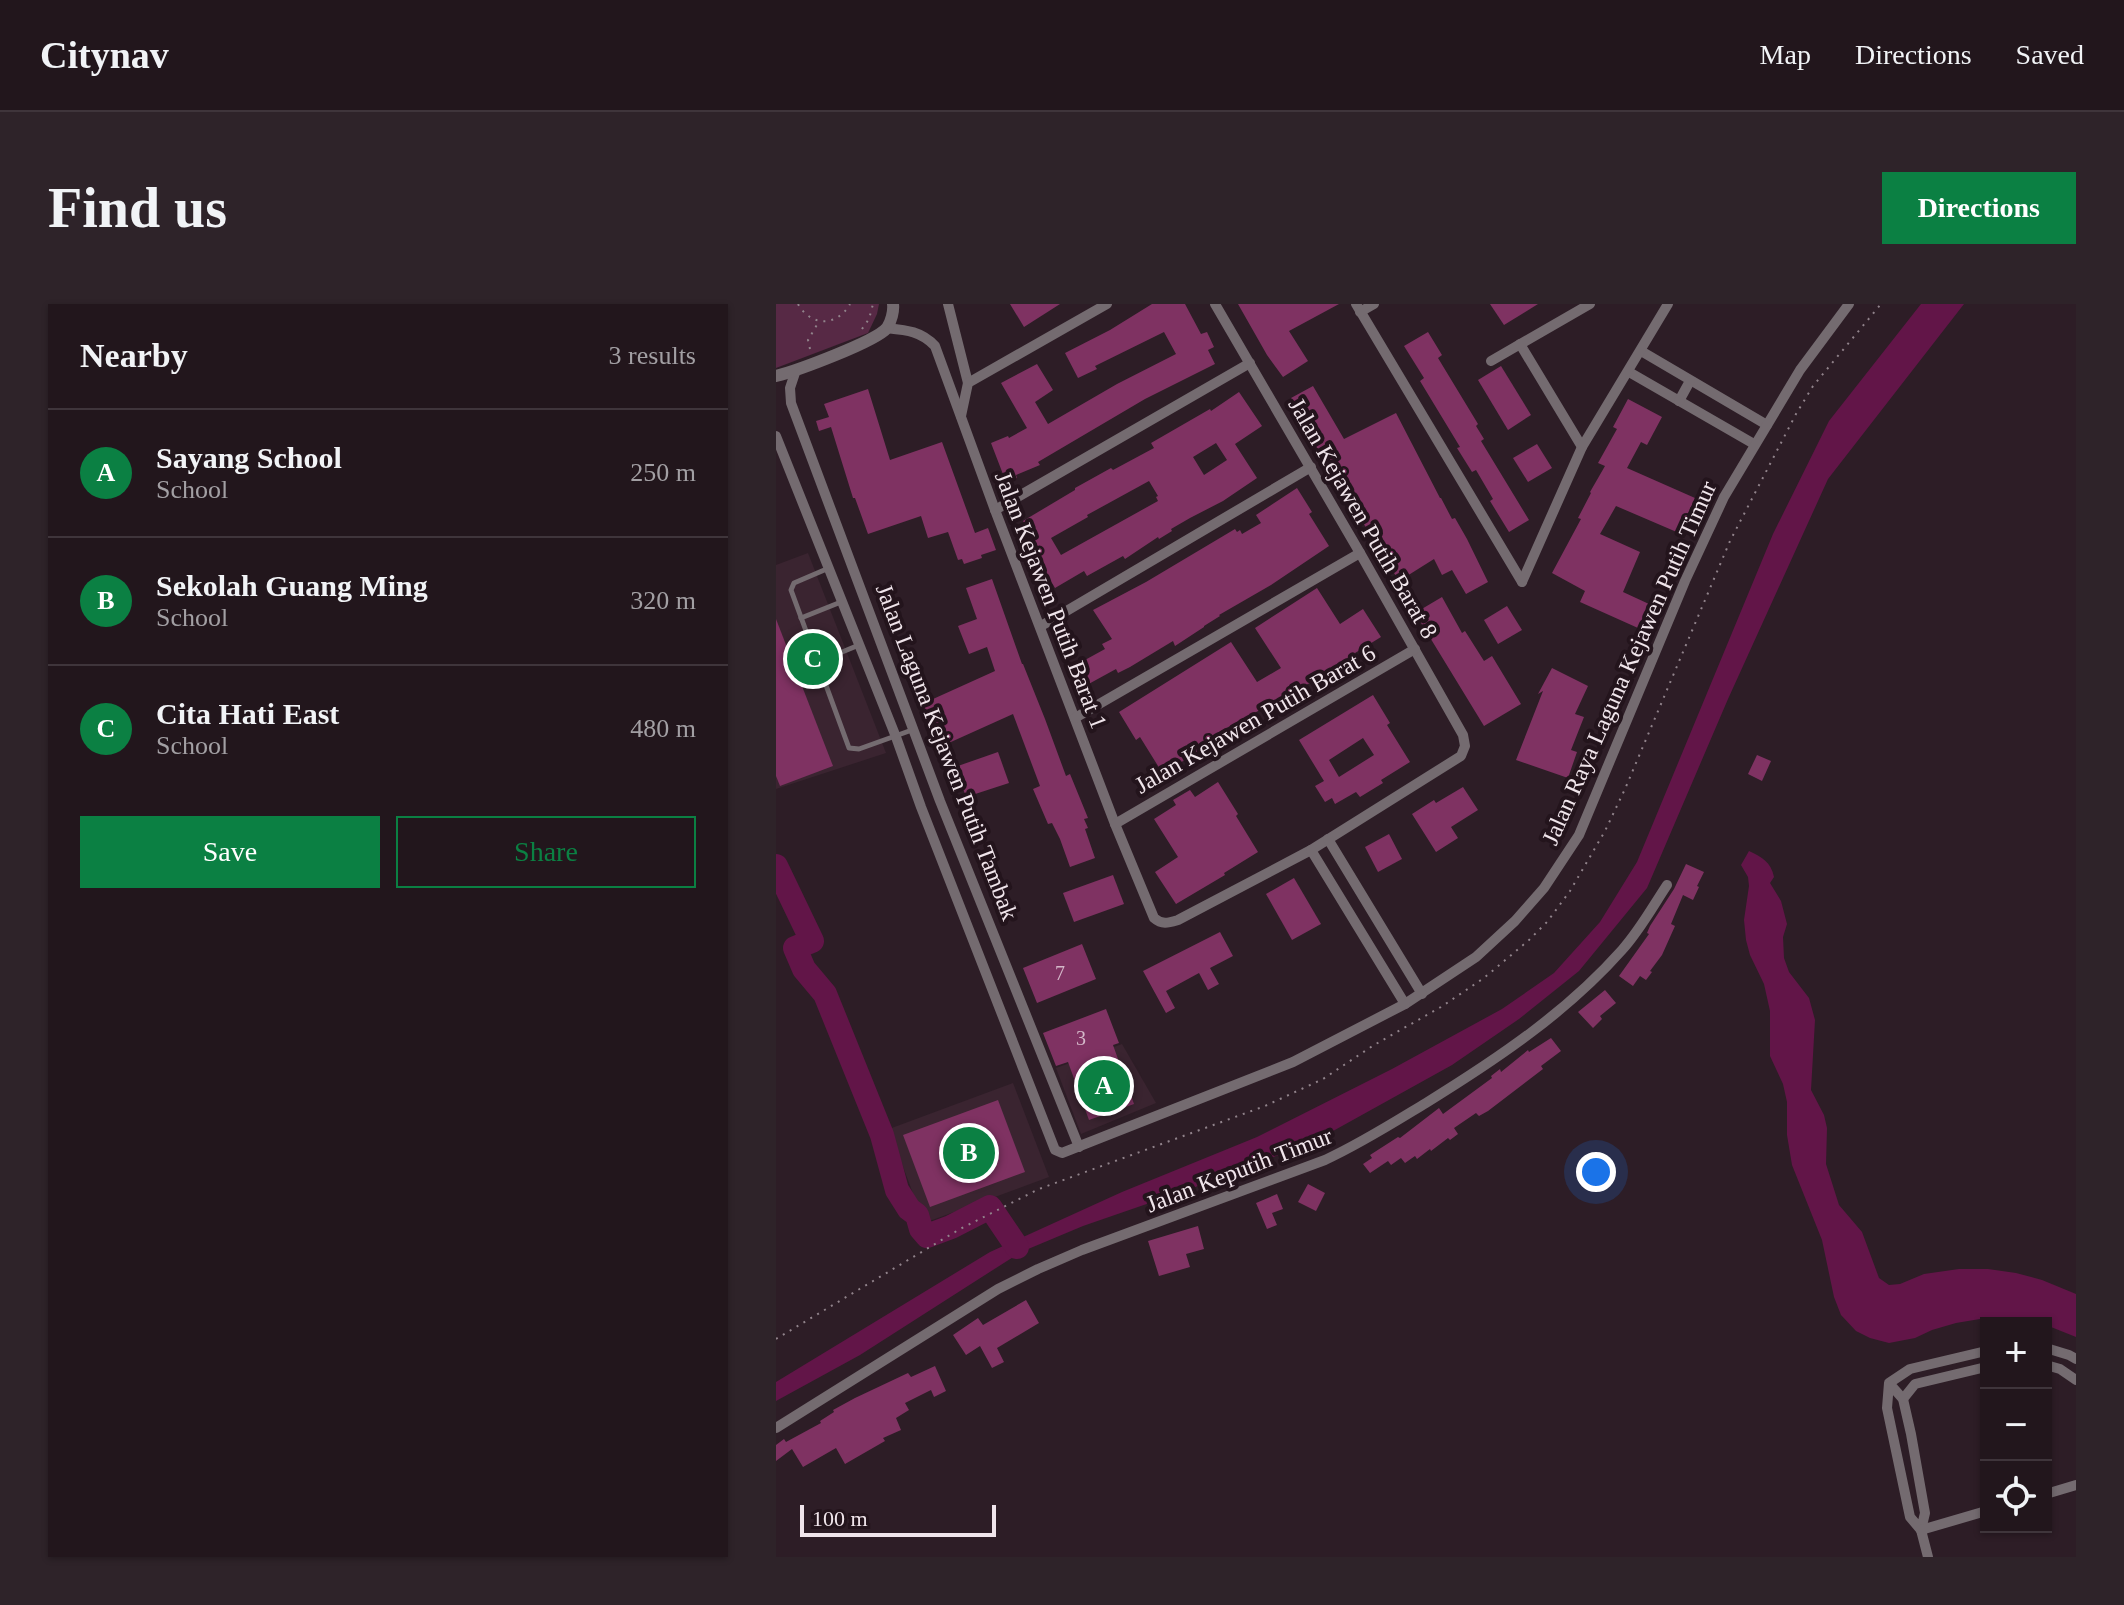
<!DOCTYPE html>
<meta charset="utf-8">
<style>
:root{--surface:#22161c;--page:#2e2329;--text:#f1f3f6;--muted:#a29fa3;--line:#3f353b;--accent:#0b8043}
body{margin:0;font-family:Georgia,serif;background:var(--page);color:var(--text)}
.controls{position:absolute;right:24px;bottom:24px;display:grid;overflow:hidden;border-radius:0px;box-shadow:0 2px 6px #0004}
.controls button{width:72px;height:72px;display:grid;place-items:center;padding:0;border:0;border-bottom:2px solid var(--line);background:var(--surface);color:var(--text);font:40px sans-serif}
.scale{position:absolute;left:24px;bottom:20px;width:196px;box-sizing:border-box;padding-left:8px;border:4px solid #f0e5eb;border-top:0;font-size:22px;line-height:28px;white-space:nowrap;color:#f0e5eb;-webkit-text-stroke:6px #23141c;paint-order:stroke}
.you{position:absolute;left:820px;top:868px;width:28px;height:28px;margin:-20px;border:6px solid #fff;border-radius:50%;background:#1a73e8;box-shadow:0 0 0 12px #1a73e833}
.badge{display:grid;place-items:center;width:52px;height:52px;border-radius:50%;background:var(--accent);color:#fff;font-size:26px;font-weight:700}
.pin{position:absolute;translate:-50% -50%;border:4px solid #fff;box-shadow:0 2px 8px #0006}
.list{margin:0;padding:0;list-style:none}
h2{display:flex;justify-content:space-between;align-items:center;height:104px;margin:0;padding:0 32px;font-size:34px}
h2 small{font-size:26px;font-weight:400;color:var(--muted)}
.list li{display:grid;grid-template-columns:52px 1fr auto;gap:24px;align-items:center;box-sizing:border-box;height:128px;padding:0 32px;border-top:2px solid var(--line)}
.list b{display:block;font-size:30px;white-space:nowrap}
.list p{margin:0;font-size:26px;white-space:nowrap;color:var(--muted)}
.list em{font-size:26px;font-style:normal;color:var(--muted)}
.actions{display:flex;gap:16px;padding:24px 32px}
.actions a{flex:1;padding:18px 0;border:2px solid var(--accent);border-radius:0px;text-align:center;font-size:28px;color:var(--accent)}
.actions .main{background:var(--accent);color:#fff}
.icon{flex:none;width:44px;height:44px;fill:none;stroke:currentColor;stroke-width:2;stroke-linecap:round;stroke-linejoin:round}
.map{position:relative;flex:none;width:1300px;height:1253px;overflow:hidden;border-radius:0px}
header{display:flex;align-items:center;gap:48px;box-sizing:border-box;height:112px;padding:0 40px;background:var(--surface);border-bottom:2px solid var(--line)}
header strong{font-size:38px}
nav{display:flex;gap:44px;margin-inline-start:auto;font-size:28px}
.intro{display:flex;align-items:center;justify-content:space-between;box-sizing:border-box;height:192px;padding:0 48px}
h1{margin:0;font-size:56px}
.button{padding:20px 36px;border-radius:0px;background:var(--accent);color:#fff;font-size:28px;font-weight:700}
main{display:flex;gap:48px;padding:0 48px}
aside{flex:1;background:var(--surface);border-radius:0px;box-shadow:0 2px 6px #0004}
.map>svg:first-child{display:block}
</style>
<header>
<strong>Citynav</strong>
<nav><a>Map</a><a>Directions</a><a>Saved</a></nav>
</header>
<div class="intro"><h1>Find us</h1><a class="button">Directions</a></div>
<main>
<aside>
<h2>Nearby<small>3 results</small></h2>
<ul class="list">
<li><span class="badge">A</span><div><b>Sayang School</b><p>School</p></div><em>250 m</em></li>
<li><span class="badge">B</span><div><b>Sekolah Guang Ming</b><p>School</p></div><em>320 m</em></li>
<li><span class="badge">C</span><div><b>Cita Hati East</b><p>School</p></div><em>480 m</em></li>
</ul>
<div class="actions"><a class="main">Save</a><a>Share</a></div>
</aside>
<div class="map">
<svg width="1300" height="1253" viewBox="0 0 1300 1253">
<rect width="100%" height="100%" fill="#2d1d26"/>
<g fill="#3a2430">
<path d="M 32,249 L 110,449 L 0,485 L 0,261 Z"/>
<path d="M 346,740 L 380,799 L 305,830 L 280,764 Z"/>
<path d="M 237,779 L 273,873 L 148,919 L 113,825 Z"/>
</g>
<path fill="#572945" d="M 0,0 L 103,0 L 101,10 L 92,29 L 0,64 Z"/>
<g fill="#621548">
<path d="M 1145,0 L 1188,0 L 1052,175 L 952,395 L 871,584 L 803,667 L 743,715 L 676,761 L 539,837 L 414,885 L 307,922 L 245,948 L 84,1051 L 0,1097 L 0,1078 L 214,948 L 346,888 L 481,833 L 616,765 L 726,705 L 778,669 L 824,618 L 861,558 L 997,230 L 1053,117 Z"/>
<path d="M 973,547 C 986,553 995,558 998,573 L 994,579 L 1005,597 L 1011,620 L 1007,633 L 1008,654 L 1013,668 L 1033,694 L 1039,716 L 1035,786 L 1048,811 L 1051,824 L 1050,860 L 1063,901 L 1086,928 L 1103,974 L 1113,981 L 1124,980 L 1148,970 L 1183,965 L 1212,965 L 1240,969 L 1266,976 L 1300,990 L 1300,1033 L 1270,1021 L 1270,1019 L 1210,1014 L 1180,1019 L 1156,1026 L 1139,1034 L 1113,1039 L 1094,1034 L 1080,1027 L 1065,1011 L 1058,993 L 1046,936 L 1016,861 L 1011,831 L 1011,798 L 1007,780 L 994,752 L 994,707 L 988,680 L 974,651 L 970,636 L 968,616 L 973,582 L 972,573 L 965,561 Z"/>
</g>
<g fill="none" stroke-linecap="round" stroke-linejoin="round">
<path stroke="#621548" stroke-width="24" d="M 0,562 L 36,637 L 19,644 L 28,665 L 49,690 L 106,831 L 121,886 L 133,905 L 141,911 L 145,925 L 151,932 L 175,923 L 214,903 L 241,943"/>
</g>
<g fill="#7f3262" fill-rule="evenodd">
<path d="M 234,0 L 284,0 L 248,23 Z"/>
<path d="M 376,0 L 409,0 L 425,30 L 431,28 L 438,43 L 432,46 L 439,60 L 369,95 L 262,158 L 264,161 L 240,171 L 241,174 L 230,178 L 215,139 L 232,132 L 233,134 L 251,124 L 225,79 L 261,60 L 277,86 L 259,98 L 272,120 L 341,80 L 400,50 L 388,28 L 319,62 L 321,65 L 302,74 L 289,49 L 334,26 Z"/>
<path d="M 462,0 L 563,0 L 513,27 L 532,57 L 507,73 L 491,51 Z"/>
<path d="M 714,0 L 762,0 L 728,21 Z"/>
<path d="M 652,28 L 666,51 L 662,54 L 702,120 L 700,122 L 708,135 L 705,137 L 753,216 L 733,228 L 714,197 L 717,195 L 700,166 L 696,168 L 681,144 L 684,143 L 644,77 L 648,74 L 628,42 Z"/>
<path d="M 725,62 L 755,111 L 732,126 L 702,76 Z"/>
<path d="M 537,82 L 568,135 L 620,109 L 664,194 L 665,194 L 676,215 L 679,214 L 691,235 L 712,278 L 690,290 L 676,266 L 666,271 L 658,255 L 623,277 L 526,120 L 528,118 L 515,94 Z"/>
<path d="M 92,85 L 114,156 L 166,138 L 199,229 L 212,224 L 220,246 L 205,251 L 206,254 L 188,260 L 186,255 L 182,256 L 172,228 L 152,234 L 145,212 L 92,230 L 79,194 L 77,194 L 55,123 L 43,127 L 40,117 L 53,113 L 48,100 Z"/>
<path d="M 463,88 L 486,122 L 459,140 L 481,174 L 447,197 L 414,214 L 395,225 L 396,227 L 383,235 L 382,233 L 349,255 L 347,252 L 311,272 L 308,267 L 279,284 L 258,249 L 264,246 L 247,217 L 299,186 L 299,184 L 335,164 L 337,166 L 378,144 L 375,139 L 434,105 L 435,107 ZM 440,139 L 451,156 L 428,171 L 417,153 ZM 373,177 L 382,192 L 380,193 L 382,197 L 285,251 L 275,234 L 312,213 L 311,211 Z"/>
<path d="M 852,95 L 886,113 L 871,141 L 865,138 L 851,164 L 919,194 L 903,229 L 840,202 L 824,230 L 864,248 L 847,288 L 873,300 L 862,324 L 804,298 L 809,287 L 776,269 L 805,215 L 802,214 L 815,189 L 814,188 L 829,162 L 822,159 L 841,125 L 837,123 Z"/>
<path d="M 761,140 L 776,164 L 752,178 L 737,154 Z"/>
<path d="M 521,184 L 536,208 L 533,210 L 553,242 L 495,281 L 443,311 L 444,312 L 428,322 L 428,323 L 399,342 L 397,337 L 354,363 L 342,369 L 340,365 L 309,382 L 298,362 L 329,345 L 326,340 L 336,335 L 317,306 L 370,278 L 459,225 L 461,228 L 464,226 L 466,230 L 485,219 L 480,211 Z"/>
<path d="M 216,275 L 246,360 L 247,360 L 269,415 L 290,472 L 294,470 L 312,514 L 308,515 L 312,524 L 309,525 L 319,554 L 294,563 L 284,535 L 276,519 L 272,520 L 257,485 L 264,482 L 237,410 L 166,442 L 146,400 L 219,367 L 211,343 L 193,350 L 182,322 L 201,315 L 190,284 Z"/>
<path d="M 541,284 L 564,320 L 587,305 L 605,333 L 579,349 L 580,351 L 543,374 L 443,428 L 422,443 L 424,446 L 387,470 L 364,433 L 360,436 L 343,408 L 455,338 L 481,378 L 505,364 L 479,324 Z"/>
<path d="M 666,293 L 686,329 L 689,327 L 708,357 L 716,352 L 745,400 L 708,422 L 639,309 Z"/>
<path d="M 731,302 L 746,326 L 722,340 L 708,316 Z"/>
<path d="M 0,315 L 57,462 L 4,482 L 0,472 Z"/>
<path d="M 776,364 L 812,382 L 799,410 L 808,413 L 795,446 L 801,448 L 792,474 L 740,456 L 767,387 L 762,390 Z"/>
<path d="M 597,391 L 614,419 L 611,421 L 634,458 L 605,476 L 607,479 L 584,493 L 580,488 L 559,500 L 556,494 L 549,498 L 539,482 L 548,477 L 523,436 ZM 587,434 L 598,451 L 563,473 L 553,456 Z"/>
<path d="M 222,448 L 233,479 L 190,493 L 179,463 Z"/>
<path d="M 981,451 L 995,457 L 986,477 L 972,470 Z"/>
<path d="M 442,478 L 462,510 L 460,512 L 482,548 L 448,569 L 449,571 L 400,600 L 379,568 L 402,553 L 378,515 L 400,501 L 397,496 L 414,486 L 419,493 Z"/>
<path d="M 687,483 L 702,506 L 675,523 L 682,534 L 660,548 L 636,510 L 658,496 L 660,499 Z"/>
<path d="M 613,530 L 626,555 L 602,568 L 589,543 Z"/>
<path d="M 910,560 L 928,568 L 921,582 L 923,583 L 917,596 L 907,591 L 895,620 L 899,622 L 886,651 L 874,667 L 876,668 L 870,676 L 864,672 L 857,682 L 843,672 L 873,630 L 871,629 L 874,622 L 898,585 Z"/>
<path d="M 337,571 L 348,600 L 298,618 L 287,589 Z"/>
<path d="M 518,574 L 545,620 L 516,636 L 490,590 Z"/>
<path d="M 444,628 L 457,652 L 434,664 L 443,680 L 432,686 L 423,669 L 390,687 L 399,704 L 390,709 L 367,667 Z"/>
<path d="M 306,640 L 320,675 L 261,699 L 247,664 Z"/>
<path d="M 829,686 L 840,699 L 824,712 L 826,715 L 817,724 L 802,708 Z"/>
<path d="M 330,705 L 343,739 L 337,741 L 358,800 L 313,816 L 292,758 L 280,762 L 267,729 Z"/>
<path d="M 775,734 L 785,747 L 765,762 L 767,765 L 712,807 L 703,812 L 700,809 L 678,824 L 682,830 L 674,836 L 672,834 L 655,847 L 654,845 L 641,855 L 639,852 L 629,859 L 625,854 L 615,861 L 612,857 L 594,869 L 587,860 L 596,854 L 594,851 L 622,833 L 624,834 L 663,804 L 667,810 L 716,774 L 715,772 L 724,765 L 725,768 L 752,746 L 753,748 Z"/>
<path d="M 222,796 L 249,868 L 154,903 L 127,831 Z"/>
<path d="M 532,880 L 549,889 L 540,907 L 522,898 Z"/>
<path d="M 501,890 L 507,905 L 496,909 L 501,921 L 491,925 L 480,899 Z"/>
<path d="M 422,922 L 428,945 L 410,950 L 414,963 L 383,972 L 372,937 Z"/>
<path d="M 250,996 L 263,1019 L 221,1044 L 228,1058 L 216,1064 L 204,1042 L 190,1051 L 177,1031 L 202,1014 L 207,1021 Z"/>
<path d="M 159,1062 L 170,1087 L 158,1093 L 155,1086 L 129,1099 L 133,1106 L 120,1114 L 125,1126 L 107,1134 L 109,1137 L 69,1160 L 60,1144 L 27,1163 L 16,1145 L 0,1157 L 0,1141 L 8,1135 L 10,1138 L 45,1119 L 44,1117 L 58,1108 L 57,1106 L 79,1094 L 132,1069 L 135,1073 Z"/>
</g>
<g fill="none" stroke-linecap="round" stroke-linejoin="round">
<g stroke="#91838b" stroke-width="2" stroke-dasharray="2 6" stroke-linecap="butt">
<path d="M 22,0 C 35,23 61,23 74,0"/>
<path d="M 86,25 L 93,15 L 97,0"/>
<path d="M 34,45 L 32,36 L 42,19"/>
<path d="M 0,1035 L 184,925 L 263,885 L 489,802 L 547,775 L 598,741 L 665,703 L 708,674 L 753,636 L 771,618 L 794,587 L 829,527 L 849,485 L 954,237 L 1020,110 L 1037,82 L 1105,0"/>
</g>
<g stroke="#746b70" stroke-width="5">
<path d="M 53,264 L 18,279 L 15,286 L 73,444 L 83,445 L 136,426"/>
<path d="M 25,314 L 65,298"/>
<path d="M 42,358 L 83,341"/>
</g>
<g stroke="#746b70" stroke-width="10">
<path d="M 172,0 L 192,79"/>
<path d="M 580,0 L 746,278"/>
<path d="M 584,8 L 598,0"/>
<path d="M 110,24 C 130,26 145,27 159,42 L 219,206 L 339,520 L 378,614 C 386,621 392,619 402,616 L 535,546 L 685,452 L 689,442 L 687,431 L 584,249 L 439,0"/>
<path d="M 744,40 L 806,143"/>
<path d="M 865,47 L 991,121"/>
<path d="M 715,57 L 814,0"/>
<path d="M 20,66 L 14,84 L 15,99 L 164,497 L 303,843"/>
<path d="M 853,68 L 978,140"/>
<path d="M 903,97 L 914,77"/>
<path d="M 185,112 L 192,79 L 331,0"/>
<path d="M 0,132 L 120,433 L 145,503 L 279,846 L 286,849 L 517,758 L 629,700 L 700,653 L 739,617 L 768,584 L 803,531 L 909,277 L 948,193 L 1024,66 L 1073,0"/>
<path d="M 219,206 L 474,59"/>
<path d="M 746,278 L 806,143 L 892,0"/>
<path d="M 265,322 L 535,163"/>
<path d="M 299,414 L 584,249"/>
<path d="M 339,520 L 639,345"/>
<path d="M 552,535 L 646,690"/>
<path d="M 535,546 L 629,700"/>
<path d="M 1270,1044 L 1293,1051 L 1300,1055"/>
<path d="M 1270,1061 L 1284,1065 L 1300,1076"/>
<path d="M 1113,1079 L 1127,1095 L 1135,1130 L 1149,1209 L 1145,1226 L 1134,1213 L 1111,1104 L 1113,1079 L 1134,1065 L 1210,1047"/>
<path d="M 1127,1095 L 1139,1080 L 1210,1063"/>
<path d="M 0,1124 L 222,985 L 262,965 L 306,946 L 549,856 C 584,840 617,819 650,799 C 721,755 790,709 846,646 C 864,626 877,602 891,581"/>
<path d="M 1270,1190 L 1300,1181"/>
<path d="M 1152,1253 L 1145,1226 L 1210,1207"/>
</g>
<path stroke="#746b70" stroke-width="12" d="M 0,72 C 20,67 99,38 111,24 C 115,18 118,7 117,0"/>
</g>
<g text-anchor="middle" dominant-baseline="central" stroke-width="8" stroke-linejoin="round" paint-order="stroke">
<g font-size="20" fill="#d4b8c9">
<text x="284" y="669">7</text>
<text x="305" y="734">3</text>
</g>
<g font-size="24" fill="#f0e5eb" stroke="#23141c">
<text transform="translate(587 214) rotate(60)">Jalan Kejawen Putih Barat 8</text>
<text transform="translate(275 296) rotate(69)">Jalan Kejawen Putih Barat 1</text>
<text transform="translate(853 359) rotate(-66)">Jalan Raya Laguna Kejawen Putih Timur</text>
<text transform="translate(479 415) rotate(-30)">Jalan Kejawen Putih Barat 6</text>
<text transform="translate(171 448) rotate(69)">Jalan Laguna Kejawen Putih Tambak</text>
<text transform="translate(463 866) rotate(-21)">Jalan Keputih Timur</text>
</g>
</g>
</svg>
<div class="controls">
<button>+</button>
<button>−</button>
<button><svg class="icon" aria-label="locate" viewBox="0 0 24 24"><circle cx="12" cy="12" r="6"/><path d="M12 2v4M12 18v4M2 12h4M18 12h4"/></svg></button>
</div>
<div class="scale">100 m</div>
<div class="you"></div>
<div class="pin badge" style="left:328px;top:782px">A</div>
<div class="pin badge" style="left:193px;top:849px">B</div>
<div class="pin badge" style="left:37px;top:355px">C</div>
</div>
</main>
